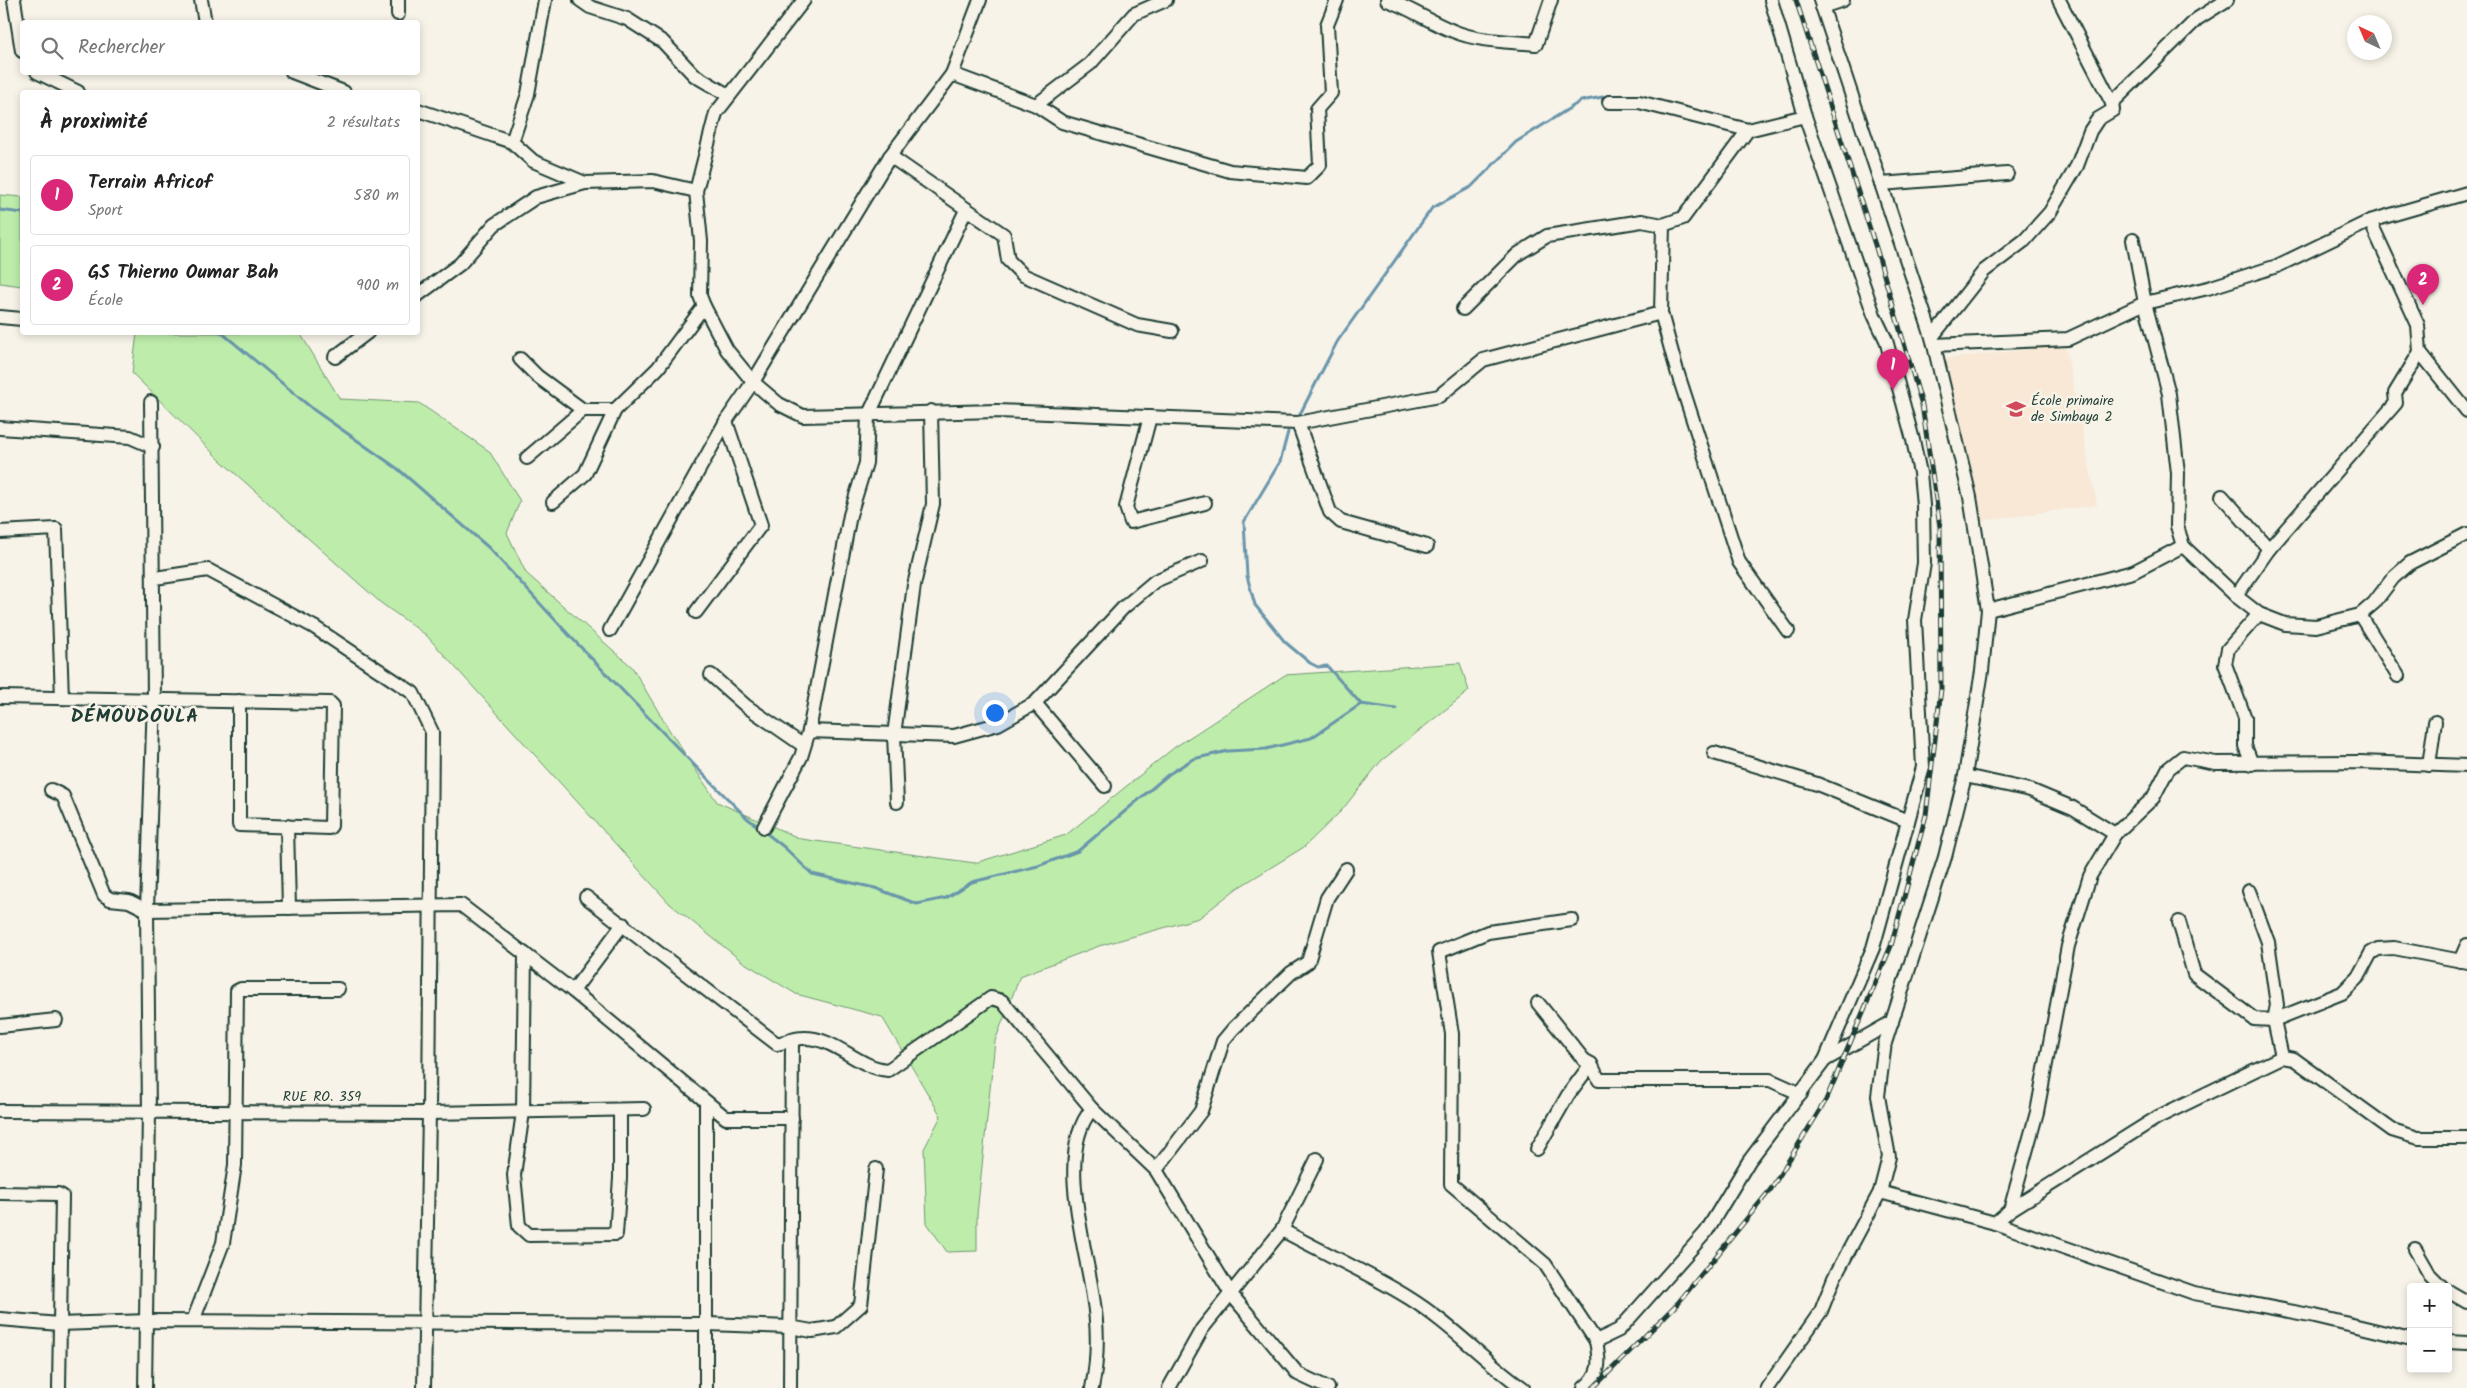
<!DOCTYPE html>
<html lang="fr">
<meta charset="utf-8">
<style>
:root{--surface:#fff;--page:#f2f2f2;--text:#222;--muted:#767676;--line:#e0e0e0;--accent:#db2777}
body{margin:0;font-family:Kalam,sans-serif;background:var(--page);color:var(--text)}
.controls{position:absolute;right:15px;bottom:15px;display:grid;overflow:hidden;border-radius:5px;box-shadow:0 2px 8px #0003}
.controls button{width:45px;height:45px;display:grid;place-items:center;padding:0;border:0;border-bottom:1px solid var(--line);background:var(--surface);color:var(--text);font:25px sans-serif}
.compass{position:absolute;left:2347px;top:15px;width:45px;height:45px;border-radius:50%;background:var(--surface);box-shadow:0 2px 8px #0003;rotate:316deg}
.you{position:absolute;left:994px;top:712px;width:18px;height:18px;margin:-12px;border:4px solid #fff;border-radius:50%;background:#1a73e8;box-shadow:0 0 0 8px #1a73e833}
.badge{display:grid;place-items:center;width:32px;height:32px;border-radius:50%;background:var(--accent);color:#fff;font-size:16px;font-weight:700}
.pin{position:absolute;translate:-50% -41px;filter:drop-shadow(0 1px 2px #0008)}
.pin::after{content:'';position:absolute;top:26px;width:18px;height:15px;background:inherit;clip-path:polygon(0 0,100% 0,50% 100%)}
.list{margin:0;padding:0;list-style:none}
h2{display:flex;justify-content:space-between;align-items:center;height:65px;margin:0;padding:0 20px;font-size:21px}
h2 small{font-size:16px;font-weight:400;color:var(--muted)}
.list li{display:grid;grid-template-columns:32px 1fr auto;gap:15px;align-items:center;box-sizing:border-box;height:80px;margin:0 10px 10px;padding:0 10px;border:1px solid var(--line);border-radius:5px}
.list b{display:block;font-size:19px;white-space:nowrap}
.list p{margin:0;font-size:16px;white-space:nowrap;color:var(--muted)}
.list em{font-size:16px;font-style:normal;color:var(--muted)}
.icon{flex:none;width:28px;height:28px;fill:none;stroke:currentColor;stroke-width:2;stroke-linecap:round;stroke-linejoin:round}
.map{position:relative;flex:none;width:2467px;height:1388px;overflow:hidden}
.search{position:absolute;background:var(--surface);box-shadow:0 2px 8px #0003;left:20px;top:20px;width:400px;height:55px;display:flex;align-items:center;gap:12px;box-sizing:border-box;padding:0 18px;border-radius:5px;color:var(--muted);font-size:19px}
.panel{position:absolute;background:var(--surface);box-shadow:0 2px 8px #0003;left:20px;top:90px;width:400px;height:245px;border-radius:5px}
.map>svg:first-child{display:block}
</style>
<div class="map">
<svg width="2467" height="1388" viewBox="0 0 2467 1388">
<rect width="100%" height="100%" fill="#f7f3e8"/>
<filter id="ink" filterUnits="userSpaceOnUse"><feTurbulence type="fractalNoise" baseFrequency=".02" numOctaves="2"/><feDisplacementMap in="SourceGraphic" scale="10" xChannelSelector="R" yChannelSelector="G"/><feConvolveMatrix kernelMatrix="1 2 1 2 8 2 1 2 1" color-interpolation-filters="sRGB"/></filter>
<g filter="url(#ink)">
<path fill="#f8e8d5" d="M 2065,345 L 2097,505 L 1981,521 L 1964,459 L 1944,359 Z"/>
<g fill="#beedab" stroke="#6e9570">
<path d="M 0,195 L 22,197 L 22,286 L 0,283 Z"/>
<path d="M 137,333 L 300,333 L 340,399 L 419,403 L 489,451 L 520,501 L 507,533 L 526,573 L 632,667 L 668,728 L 717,802 L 801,839 L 975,863 L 1066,835 L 1175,747 L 1285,675 L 1460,663 L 1469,691 L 1381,761 L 1342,810 L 1304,847 L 1236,889 L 1199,918 L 1099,946 L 1020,976 L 995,1041 L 977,1214 L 977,1251 L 947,1252 L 927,1223 L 924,1149 L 941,1116 L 882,1017 L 796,994 L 743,962 L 670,904 L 426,635 L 381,603 L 219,459 L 132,373 Z"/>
</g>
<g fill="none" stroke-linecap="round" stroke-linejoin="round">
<g stroke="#6995ab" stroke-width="3">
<path d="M 0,210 L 22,213"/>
<path d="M 221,332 L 314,410 L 398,469 L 489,548 L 568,634 L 700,771 L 747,818 L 784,847 L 812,874 L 875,888 L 917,904 L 946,898 L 972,882 L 1038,866 L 1078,851 L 1169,774 L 1193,759 L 1228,751 L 1266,749 L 1311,738 L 1361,704 L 1396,709"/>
<path d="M 1300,414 L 1337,342 L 1432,208 L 1471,187 L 1516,142 L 1581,101 L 1608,96"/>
<path d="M 1288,432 L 1280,462 L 1244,522 L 1247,576 L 1255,605 L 1285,642 L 1310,663 L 1318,667 L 1327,666 L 1361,704"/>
</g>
<defs>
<g id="street">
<path d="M 14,0 L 22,51"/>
<path d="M 201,0 L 205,22"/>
<path d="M 580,0 L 590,7 L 627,19 L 663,42 L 694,75 L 728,95"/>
<path d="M 804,0 L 716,113 L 696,191 L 701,241 L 700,296 L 704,306 L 727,350 L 753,382 L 779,404 L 803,416 L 997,411 L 1298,423 L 1439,396 L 1483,360 L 1661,313"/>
<path d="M 1387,0 C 1410,8 1430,22 1453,31 C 1479,42 1509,41 1536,44 L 1551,0"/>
<path d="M 1820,0 L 1932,337 L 1970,497 L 1988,610 L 1982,671 L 1965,776 L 1945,857 L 1885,1043 L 1878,1096 L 1889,1157 L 1880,1192"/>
<path d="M 2059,0 L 2112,103 L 2197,19 L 2227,0"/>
<path d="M 1822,7 L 1843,0"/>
<path d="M 398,14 L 398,0"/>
<path d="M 37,72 L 78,92"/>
<path d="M 292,72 L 344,92"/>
<path d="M 952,74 L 1036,105 L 1062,122 L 1230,171 L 1307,178 L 1320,165 L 1317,109 L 1331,93 L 1327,25 L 1337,0"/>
<path d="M 1609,102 L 1639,102 L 1748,130 L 1805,116"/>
<path d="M 1036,105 L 1090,64 L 1134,14 L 1166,0"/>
<path d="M 418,110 L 512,142 L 533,161 L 585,183"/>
<path d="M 1748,130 L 1683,218 L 1663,225 L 1661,313 L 1677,371 L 1739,562 L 1788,631"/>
<path d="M 512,142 L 528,94 L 545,0"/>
<path d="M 890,156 L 1004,235 L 1008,260 L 1023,275 L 1137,325 L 1172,331"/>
<path d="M 1881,184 L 2007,174"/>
<path d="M 2370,221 L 2418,325 L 2420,352 L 2467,411"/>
<path d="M 2133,240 L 2145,303 L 2169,394 L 2178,473 L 2177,526 L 2183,546 L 2236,596 L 2259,614 L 2285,624 L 2316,626 L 2360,615 L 2374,603 L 2393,578 L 2410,563 L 2467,534"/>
<path d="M 418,295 L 460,264 L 494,225 L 536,197 L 585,183 L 653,181 L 696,191"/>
<path d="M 1463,309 L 1518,254 L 1547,236 L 1642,221 L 1663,225"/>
<path d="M 0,317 L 22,319"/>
<path d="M 1932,337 L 1984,271 L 2025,240 L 2050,212 L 2077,166 L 2090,131 L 2098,119 L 2113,110 L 2112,103"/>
<path d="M 1934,345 L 2068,339 L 2145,303 L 2208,288 L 2277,266 L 2370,221 L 2467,193"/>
<path d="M 335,357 L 368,332"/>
<path d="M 520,359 L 537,376 L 583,410"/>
<path d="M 1150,417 L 1126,507 L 1131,522 L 1205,503"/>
<path d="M 1298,423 L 1330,512 L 1341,522 L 1427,546"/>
<path d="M 0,428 L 130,437 L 153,447"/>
<path d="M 527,458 L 583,410 L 615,410 L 658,368 L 704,306"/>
<path d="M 2222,496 L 2269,549"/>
<path d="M 553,502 L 585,474 L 615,410"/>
<path d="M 0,532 L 56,529 L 62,698"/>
<path d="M 155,578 L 208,570 L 314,627 L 413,693 L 432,732 L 429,1113 L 424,1388"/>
<path d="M 2236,596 L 2269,549 L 2396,403 L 2395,393 L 2420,352"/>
<path d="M 1988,610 L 2133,572 L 2183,546"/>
<path d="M 696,612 L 761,525 L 726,421"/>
<path d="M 2360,615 L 2398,676"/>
<path d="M 610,630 L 726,421 L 753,382 L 890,156 L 952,74 L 980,0"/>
<path d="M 711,675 L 746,706 L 804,746"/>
<path d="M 0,697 L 330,703 L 333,706 L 331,826 L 329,828 L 239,825 L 239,701"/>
<path d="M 1035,703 L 1105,786"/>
<path d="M 809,731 L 954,736 L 998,724 L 1035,703 L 1123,608 L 1155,581 L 1202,561"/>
<path d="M 1714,753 L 1817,784 L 1908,821"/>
<path d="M 2252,764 L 2245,746 L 2245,718 L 2225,664 L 2228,649 L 2259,614"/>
<path d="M 2429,765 L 2435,722"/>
<path d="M 1965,776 L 2030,790 L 2073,808 L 2115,834 L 2153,798 L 2168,769 L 2183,757 L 2216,763 L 2360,762 L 2467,766"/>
<path d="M 51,790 L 63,796 L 104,895 L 110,899 L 129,901 L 147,910 L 461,905 L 573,991 L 726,1118 L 792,1118"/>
<path d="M 897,802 L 894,735 L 914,585 L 933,504 L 931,411"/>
<path d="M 287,826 L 289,908"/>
<path d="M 764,827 L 801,757 L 809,731 L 850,515 L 866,463 L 868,416 L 966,210"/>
<path d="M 2249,891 L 2268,942 L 2277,1005 L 2274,1020 L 2282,1057"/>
<path d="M 586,897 L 777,1044 C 785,1042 795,1038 803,1038 C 836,1037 857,1068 888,1070 L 991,998 L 1002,1001 L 1092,1109 L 1156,1170 L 1231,1294 L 1298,1374 L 1328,1388"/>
<path d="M 1572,920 L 1488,932 L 1439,952 L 1452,1034 L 1451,1184 L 1545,1264 L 1596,1341"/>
<path d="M 2179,922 L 2194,974 L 2254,1019 L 2274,1020 L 2342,993 L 2358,977 L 2371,953 L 2378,949 L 2394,948 L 2467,962"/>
<path d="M 525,954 L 523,1112 L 514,1175 L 519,1226 L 529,1235 L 616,1234 L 620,1178 L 620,1110"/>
<path d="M 2460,961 L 2467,945"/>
<path d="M 573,991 L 623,924"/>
<path d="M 1538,1003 L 1584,1060 L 1591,1064 L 1599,1080 L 1770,1080 L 1801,1094"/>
<path d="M 0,1026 L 56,1020"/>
<path d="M 1825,1060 L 1892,1022"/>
<path d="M 1092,1109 C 1055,1152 1086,1246 1093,1297 C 1098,1326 1098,1359 1092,1388"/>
<path d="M 0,1111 L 429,1113 L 644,1109"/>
<path d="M 1537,1149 L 1568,1095 L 1591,1064"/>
<path d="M 1317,1159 L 1282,1230 C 1324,1253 1369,1273 1409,1298 C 1451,1324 1483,1360 1523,1388"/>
<path d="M 1156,1170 L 1201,1111 L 1223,1041 L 1233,1029 L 1291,973 L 1308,962 L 1327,898 L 1346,869"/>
<path d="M 0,1193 L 58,1194 L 62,1196 L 59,1388"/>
<path d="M 2010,1210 L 2037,1112 L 2068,946 L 2090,876 L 2115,834"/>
<path d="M 1995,1223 L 2010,1210 L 2158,1117 L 2282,1057 L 2294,1059 L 2392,1130 L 2418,1138 L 2467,1138"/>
<path d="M 2415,1249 L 2430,1275 L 2442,1287"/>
<path d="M 2448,1291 L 2467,1302"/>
<path d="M 0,1319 L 59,1324 L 148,1321 L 707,1324 L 790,1327 L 812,1331 L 836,1327 L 861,1305 L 876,1169"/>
<path d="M 193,1321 L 223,1243 L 235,1165 L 237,991 L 241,989 L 338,989"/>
<path d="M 2448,1342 L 2467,1343"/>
<path d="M 145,1388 L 149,1112 L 147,910 L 154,698 L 151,402"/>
<path d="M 706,1388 L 706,1104"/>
<path d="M 790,1388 L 792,1041"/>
<path d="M 1169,1388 L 1202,1329 L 1282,1230"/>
<path d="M 1584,1388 C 1601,1374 1600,1362 1596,1341 L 1619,1330 L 1706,1232 L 1749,1161 L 1825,1060 L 1873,948 L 1923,767 L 1915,620 L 1924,563 L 1923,505 L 1920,473 L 1913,440 L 1886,340 L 1874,315 L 1805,116 L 1771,0"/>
<path d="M 1767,1388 L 1821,1311 L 1834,1278 L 1880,1192 L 1995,1223 L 2194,1293 L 2315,1316 L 2411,1339"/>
</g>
</defs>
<use href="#street" stroke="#1f3d34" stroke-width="16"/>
<use href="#street" stroke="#f7f3e8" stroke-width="12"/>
<defs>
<path id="rail" d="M 1593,1388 L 1678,1303 L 1771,1189 L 1826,1100 L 1891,946 L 1926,815 L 1941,689 L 1940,527 L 1922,405 L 1877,251 L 1796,0"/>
</defs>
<use href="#rail" stroke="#1f3d34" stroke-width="5"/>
<use href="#rail" stroke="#f7f3e8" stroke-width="3" stroke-dasharray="9" stroke-linecap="butt"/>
</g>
</g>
<defs>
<symbol id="school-bare" viewBox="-9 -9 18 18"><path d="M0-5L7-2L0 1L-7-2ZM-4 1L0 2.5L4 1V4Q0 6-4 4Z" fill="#d1495b" stroke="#f7f3e8" stroke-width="2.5" paint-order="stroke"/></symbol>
</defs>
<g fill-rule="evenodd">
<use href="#school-bare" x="2002" y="395" width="28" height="28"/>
</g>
<g text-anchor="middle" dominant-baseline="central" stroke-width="5" stroke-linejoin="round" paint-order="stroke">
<g font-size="14" fill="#1f3d34" stroke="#f7f3e8" text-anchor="start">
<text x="2031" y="401">École primaire<tspan x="2031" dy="16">de Simbaya 2</tspan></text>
</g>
<g font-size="14" fill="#1f3d34" stroke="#f7f3e8">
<text x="322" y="1097">RUE RO. 359</text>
</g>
<g font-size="19" font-weight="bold" letter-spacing="1" fill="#1f3d34" stroke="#f7f3e8">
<text x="135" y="717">DÉMOUDOULA</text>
</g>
</g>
</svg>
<div class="controls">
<button>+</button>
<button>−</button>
</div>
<svg class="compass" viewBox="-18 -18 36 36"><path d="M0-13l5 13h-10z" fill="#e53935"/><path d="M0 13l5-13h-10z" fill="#767676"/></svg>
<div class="you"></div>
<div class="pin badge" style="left:1893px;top:390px">1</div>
<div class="pin badge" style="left:2423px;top:305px">2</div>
<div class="search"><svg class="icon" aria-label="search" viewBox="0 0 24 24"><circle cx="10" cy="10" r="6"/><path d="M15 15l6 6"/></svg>Rechercher</div>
<section class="panel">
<h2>À proximité<small>2 résultats</small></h2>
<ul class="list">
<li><span class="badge">1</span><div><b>Terrain Africof</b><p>Sport</p></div><em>580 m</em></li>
<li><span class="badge">2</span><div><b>GS Thierno Oumar Bah</b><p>École</p></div><em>900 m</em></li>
</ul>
</section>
</div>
